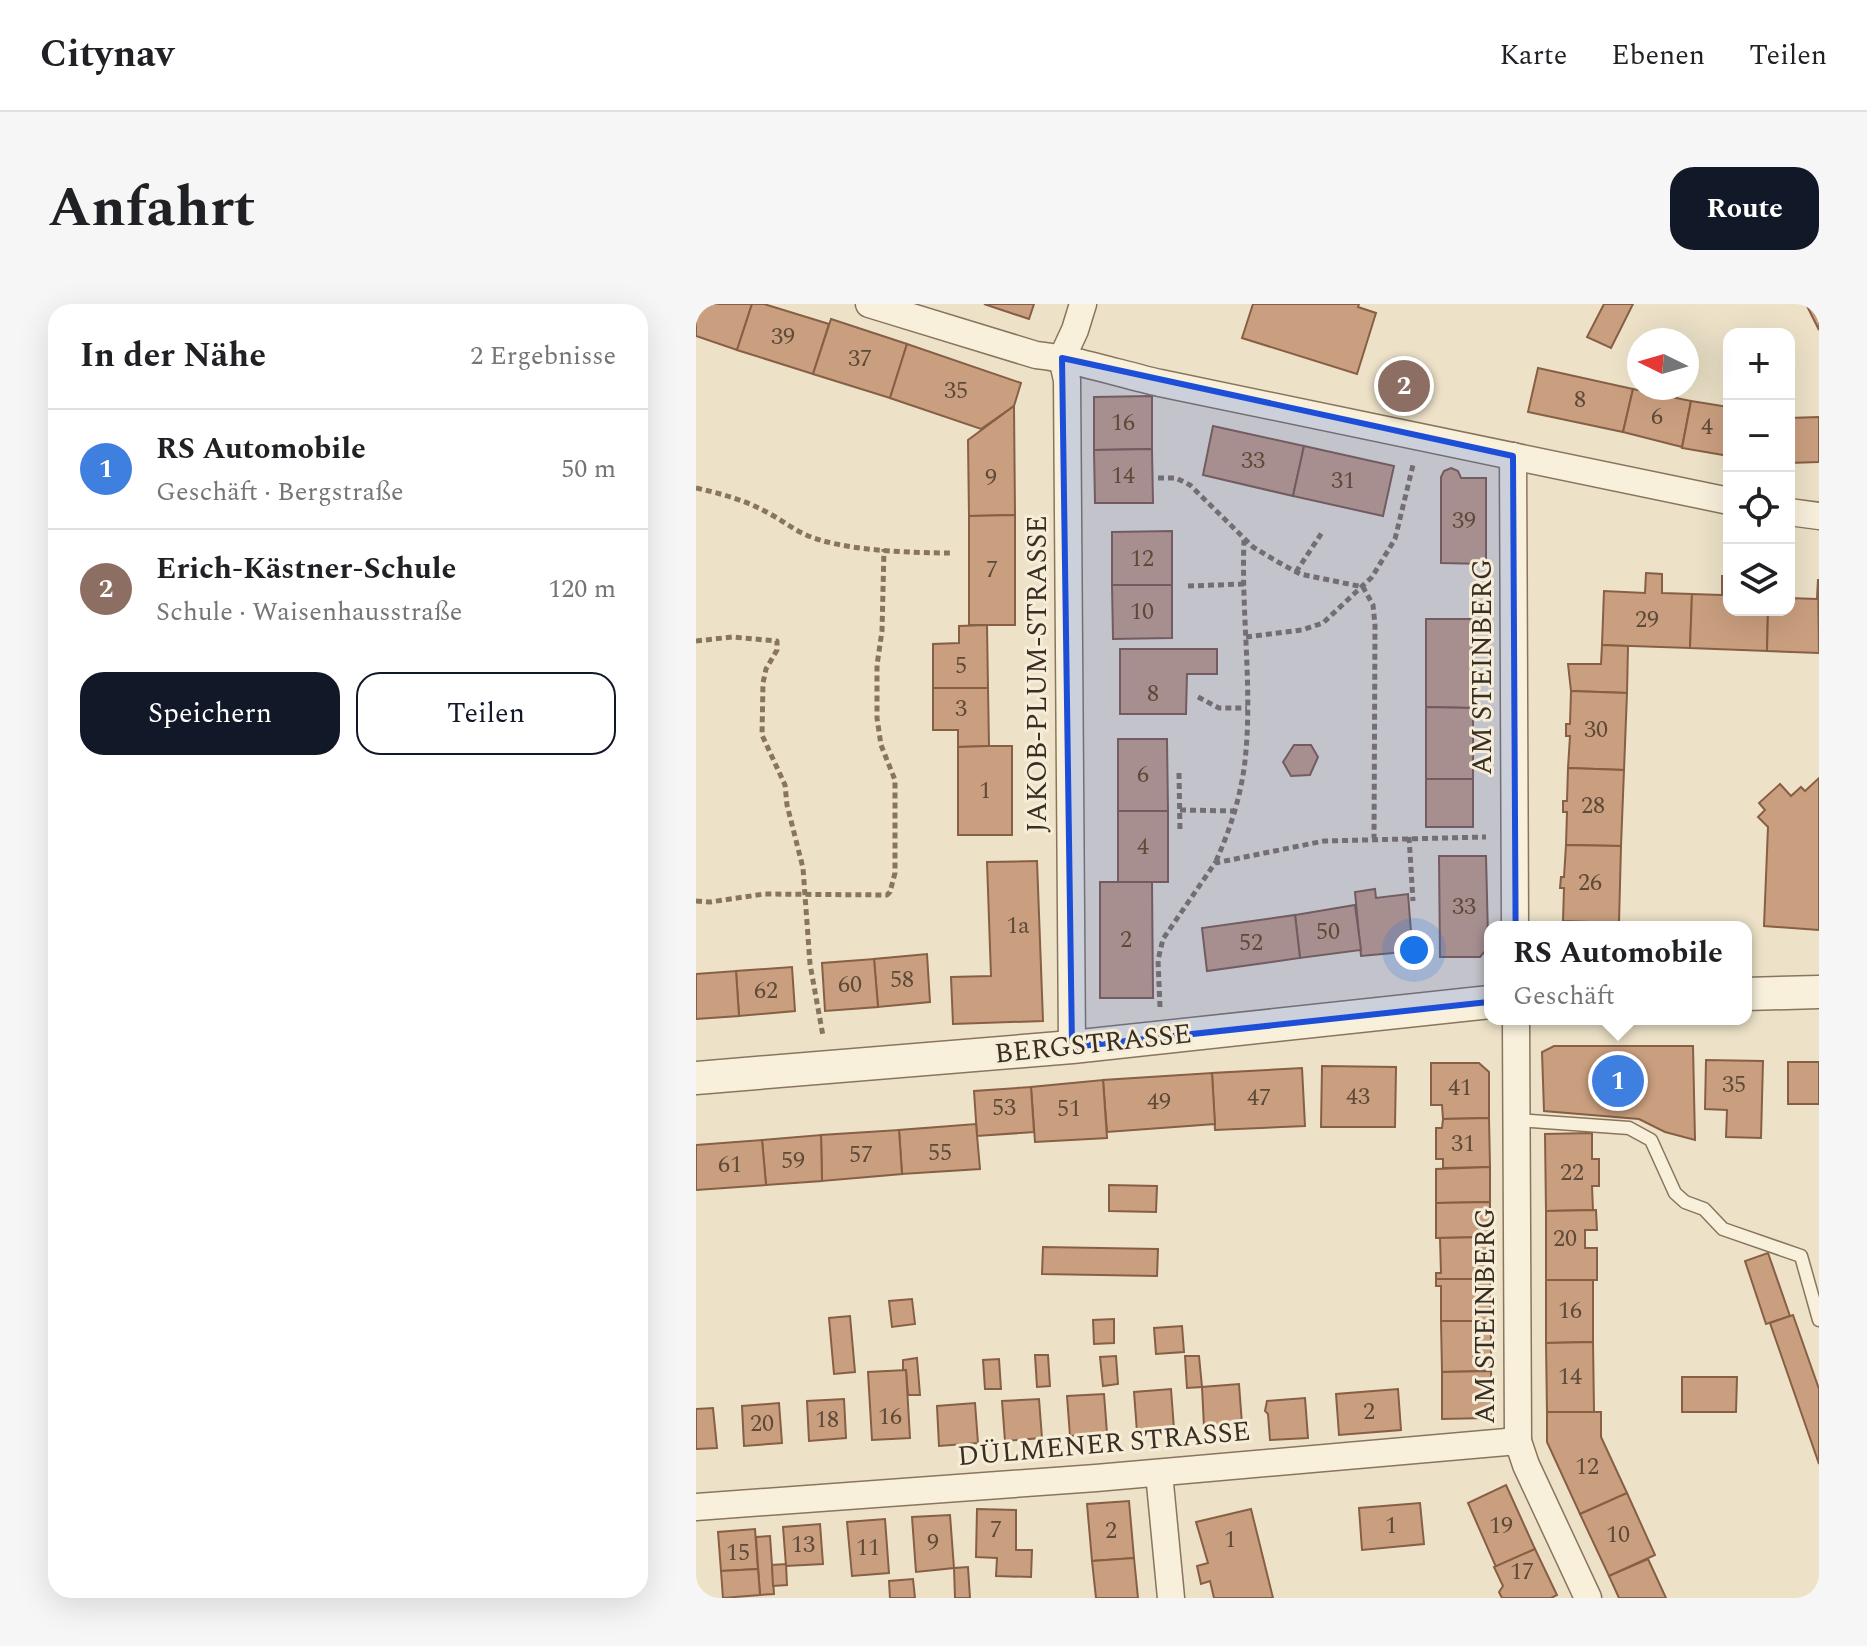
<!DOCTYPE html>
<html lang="de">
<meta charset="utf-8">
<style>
:root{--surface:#fff;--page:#f6f6f6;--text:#202124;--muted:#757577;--line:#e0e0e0;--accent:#111827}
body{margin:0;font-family:Spectral,serif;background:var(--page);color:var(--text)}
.controls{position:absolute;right:24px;top:24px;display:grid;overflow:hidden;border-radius:16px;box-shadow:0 8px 32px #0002}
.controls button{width:72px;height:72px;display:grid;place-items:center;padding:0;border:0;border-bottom:2px solid var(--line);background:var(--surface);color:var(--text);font:40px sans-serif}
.compass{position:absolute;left:931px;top:24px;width:72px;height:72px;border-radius:50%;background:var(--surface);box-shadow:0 8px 32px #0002;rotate:275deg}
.you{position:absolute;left:718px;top:646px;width:28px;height:28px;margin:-20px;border:6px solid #fff;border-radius:50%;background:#1a73e8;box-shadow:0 0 0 12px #1a73e833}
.badge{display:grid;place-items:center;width:52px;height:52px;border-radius:50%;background:var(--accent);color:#fff;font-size:26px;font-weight:700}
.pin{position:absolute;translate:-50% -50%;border:4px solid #fff;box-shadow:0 2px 8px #0006}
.popup{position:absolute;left:788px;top:617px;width:268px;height:104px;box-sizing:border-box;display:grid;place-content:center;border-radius:16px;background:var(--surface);filter:drop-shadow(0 2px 6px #0005);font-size:26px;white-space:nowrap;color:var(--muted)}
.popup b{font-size:30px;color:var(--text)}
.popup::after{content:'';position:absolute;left:50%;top:100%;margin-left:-16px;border:16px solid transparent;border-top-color:var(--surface)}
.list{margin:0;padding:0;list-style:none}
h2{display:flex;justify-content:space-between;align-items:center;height:104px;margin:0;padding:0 32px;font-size:34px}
h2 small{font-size:26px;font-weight:400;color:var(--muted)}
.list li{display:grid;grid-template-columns:52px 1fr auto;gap:24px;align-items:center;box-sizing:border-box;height:120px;padding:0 32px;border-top:2px solid var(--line)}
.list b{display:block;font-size:30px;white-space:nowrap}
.list p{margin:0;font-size:26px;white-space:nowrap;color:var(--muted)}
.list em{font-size:26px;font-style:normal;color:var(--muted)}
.actions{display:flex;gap:16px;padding:24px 32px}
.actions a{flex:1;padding:18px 0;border:2px solid var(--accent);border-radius:24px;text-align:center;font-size:28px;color:var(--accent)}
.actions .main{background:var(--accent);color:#fff}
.icon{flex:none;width:44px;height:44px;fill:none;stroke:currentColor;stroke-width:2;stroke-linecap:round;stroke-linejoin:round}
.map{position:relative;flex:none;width:1123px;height:1294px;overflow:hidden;border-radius:24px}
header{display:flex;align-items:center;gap:48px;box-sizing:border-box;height:112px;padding:0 40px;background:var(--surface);border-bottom:2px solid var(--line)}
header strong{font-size:38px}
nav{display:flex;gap:44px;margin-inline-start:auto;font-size:28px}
.intro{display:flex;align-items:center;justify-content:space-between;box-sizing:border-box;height:192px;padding:0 48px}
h1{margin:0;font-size:56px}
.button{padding:20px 36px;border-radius:24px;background:var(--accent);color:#fff;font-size:28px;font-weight:700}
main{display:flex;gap:48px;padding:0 48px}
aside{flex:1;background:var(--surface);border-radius:24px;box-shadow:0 8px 32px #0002}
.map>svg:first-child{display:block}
</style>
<header>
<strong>Citynav</strong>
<nav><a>Karte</a><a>Ebenen</a><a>Teilen</a></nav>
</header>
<div class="intro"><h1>Anfahrt</h1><a class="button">Route</a></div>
<main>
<aside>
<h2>In der Nähe<small>2 Ergebnisse</small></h2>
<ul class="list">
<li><span class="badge" style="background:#3f7fe0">1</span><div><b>RS Automobile</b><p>Geschäft · Bergstraße</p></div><em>50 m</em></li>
<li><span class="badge" style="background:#8d6e63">2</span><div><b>Erich-Kästner-Schule</b><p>Schule · Waisenhausstraße</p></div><em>120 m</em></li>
</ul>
<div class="actions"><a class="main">Speichern</a><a>Teilen</a></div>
</aside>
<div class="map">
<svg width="1123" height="1294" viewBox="0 0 1123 1294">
<rect width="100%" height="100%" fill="#ede2c8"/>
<g fill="#ca9f7f" stroke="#875f44" stroke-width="2">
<path d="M 0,0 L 56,0 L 41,46 L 0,32 Z"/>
<path d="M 56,0 L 68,0 L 133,20 L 117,70 L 41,46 Z"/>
<path d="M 288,0 L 338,0 L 333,15 Z"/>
<path d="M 557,0 L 663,0 L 662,3 L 680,9 L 661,70 L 546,34 Z"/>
<path d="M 908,0 L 937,0 L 915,44 L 891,33 Z"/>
<path d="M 1110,0 L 1123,0 L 1123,26 Z"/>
<path d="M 135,15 L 211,40 L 194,94 L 117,70 Z"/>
<path d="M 211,40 L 325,79 L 318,102 L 285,125 L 194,94 Z"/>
<path d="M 842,64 L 937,85 L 927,128 L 832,108 Z"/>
<path d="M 937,85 L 995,97 L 986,143 L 927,128 Z"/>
<path d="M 456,92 L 456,145 L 398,146 L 398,93 Z"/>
<path d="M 995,97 L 1033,103 L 1033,152 L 986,144 Z"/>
<path d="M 318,102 L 319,211 L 273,212 L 272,136 Z"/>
<path d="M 1123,113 L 1123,158 L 1093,159 L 1093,114 Z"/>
<path d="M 517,122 L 608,142 L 597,192 L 507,171 Z"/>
<path d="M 608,142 L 698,162 L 687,212 L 597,192 Z"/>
<path d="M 456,145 L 457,199 L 399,199 L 398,146 Z"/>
<path d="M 755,164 L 762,167 L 765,174 L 790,174 L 790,260 L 745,259 L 745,173 L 748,167 Z"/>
<path d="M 319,211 L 319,321 L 273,321 L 273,212 Z"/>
<path d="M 476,227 L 476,281 L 416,281 L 416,228 Z"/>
<path d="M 950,269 L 966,270 L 966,289 L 996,290 L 994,344 L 906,341 L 908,287 L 949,289 Z"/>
<path d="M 1026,272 L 1033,272 L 1033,306 L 1072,306 L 1071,347 L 994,344 L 996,290 L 1026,291 Z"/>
<path d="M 1122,275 L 1123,349 L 1071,347 L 1072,306 L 1093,306 L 1093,294 L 1121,295 Z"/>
<path d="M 416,281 L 476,281 L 476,334 L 417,335 Z"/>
<path d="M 730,315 L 776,315 L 777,404 L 730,403 Z"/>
<path d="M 291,321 L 292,384 L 237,384 L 237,340 L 263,339 L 263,322 Z"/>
<path d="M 906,341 L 932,342 L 931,389 L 875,387 L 872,360 L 905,360 Z"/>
<path d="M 424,345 L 521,345 L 521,370 L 491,370 L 490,410 L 424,410 Z"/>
<path d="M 237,384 L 292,384 L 293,442 L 262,443 L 262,426 L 237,426 Z"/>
<path d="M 875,387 L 931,389 L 928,466 L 872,464 L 874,432 L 870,432 L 870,420 L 874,420 Z"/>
<path d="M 730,403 L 777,404 L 777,475 L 730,475 Z"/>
<path d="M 422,435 L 471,435 L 472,507 L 422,507 Z"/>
<path d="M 598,441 L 615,441 L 622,453 L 614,471 L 595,472 L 587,458 Z"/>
<path d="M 293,442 L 316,442 L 316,531 L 262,531 L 262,443 Z"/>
<path d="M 872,464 L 928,466 L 925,542 L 870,541 L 871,508 L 867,508 L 867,497 L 871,497 Z"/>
<path d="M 1123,474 L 1123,626 L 1068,622 L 1072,523 L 1062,513 L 1069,506 L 1063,499 L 1084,480 L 1095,492 L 1105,483 L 1109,487 Z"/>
<rect x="730" y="475" width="47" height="48"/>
<rect x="422" y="507" width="50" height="71"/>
<path d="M 870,541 L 925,542 L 923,619 L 867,617 L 868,584 L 864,584 L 865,573 L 868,573 Z"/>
<path d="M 743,552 L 790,552 L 792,633 L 790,646 L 784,653 L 744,653 Z"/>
<path d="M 341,557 L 347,717 L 257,720 L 255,673 L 295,672 L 291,558 Z"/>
<path d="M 404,578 L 456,578 L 457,694 L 404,694 Z"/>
<path d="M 679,585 L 680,594 L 712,590 L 715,628 L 707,630 L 708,648 L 665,652 L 659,588 Z"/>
<path d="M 659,601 L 665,646 L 604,654 L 599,611 Z"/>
<path d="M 599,611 L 604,654 L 511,667 L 506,624 Z"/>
<path d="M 231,650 L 234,698 L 182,703 L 178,655 Z"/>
<path d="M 178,655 L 182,703 L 129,707 L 126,659 Z"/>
<path d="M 96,663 L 99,707 L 43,712 L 40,667 Z"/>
<path d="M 40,667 L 43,712 L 0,715 L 0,670 Z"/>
<path d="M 858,742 L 997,742 L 999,836 L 969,828 L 943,815 L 848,807 L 846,748 Z"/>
<path d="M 1010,756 L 1067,757 L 1065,834 L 1030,833 L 1031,806 L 1009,805 Z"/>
<rect x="1092" y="758" width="31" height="42"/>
<path d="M 735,759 L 783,759 L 793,768 L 793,814 L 747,815 L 746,801 L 735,801 Z"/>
<path d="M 626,762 L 700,763 L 699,823 L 625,823 Z"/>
<path d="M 606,764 L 609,822 L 519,826 L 516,769 Z"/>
<path d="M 516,769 L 519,820 L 411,828 L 407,776 Z"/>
<path d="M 407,776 L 411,834 L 339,838 L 335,783 Z"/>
<path d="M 335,783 L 338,828 L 281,832 L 278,787 Z"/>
<path d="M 793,814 L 794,863 L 747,864 L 747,855 L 740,855 L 740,824 L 746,824 L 747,815 Z"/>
<path d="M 280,820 L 284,865 L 206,870 L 203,826 Z"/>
<path d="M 203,826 L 206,870 L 126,877 L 125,831 Z"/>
<path d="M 896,829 L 896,855 L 903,855 L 903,882 L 896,882 L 897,906 L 850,907 L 849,830 Z"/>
<path d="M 125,831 L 126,877 L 70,881 L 66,836 Z"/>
<path d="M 66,836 L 70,881 L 0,886 L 0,841 Z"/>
<path d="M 794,863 L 794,898 L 740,899 L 740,865 Z"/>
<path d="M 413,881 L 461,882 L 460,908 L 413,907 Z"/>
<path d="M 794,898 L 794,933 L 740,934 L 740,899 Z"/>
<path d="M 900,906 L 901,926 L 889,926 L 889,944 L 901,944 L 901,976 L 850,976 L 850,907 Z"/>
<path d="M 794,933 L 794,975 L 740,975 L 740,969 L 745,969 L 744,934 L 740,934 Z"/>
<path d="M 347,943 L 462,945 L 461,972 L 346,970 Z"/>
<path d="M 1072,949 L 1094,1012 L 1070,1020 L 1049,957 Z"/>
<path d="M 740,975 L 794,975 L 795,1017 L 745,1017 L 745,982 L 740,982 Z"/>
<path d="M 850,976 L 897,976 L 897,1038 L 850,1039 Z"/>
<path d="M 216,995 L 219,1020 L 196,1023 L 193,997 Z"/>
<path d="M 1097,1011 L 1123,1085 L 1123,1160 L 1074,1019 Z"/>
<path d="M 154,1012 L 159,1068 L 138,1070 L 133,1014 Z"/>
<path d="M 418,1015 L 418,1039 L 398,1040 L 397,1016 Z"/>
<path d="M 745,1017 L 795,1017 L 795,1067 L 746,1068 Z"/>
<path d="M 486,1022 L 488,1048 L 460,1050 L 458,1024 Z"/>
<path d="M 897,1038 L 898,1108 L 851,1108 L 850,1039 Z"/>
<path d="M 339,1051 L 352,1051 L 354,1082 L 341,1083 Z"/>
<path d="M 420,1052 L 422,1080 L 407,1082 L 404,1053 Z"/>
<path d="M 489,1052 L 503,1052 L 506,1083 L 491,1084 Z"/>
<path d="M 221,1054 L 224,1091 L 212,1091 L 210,1066 L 207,1066 L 207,1056 Z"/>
<path d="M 303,1055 L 305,1085 L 289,1085 L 287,1056 Z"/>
<path d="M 210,1066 L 214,1134 L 176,1136 L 172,1068 Z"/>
<path d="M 795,1067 L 796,1109 L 791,1114 L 746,1115 L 746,1068 Z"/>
<path d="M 986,1073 L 1041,1073 L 1040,1108 L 986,1108 Z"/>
<path d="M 543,1080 L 546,1120 L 508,1123 L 506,1083 Z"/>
<path d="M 475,1085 L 478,1125 L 441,1128 L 438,1088 Z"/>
<path d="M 702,1085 L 705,1126 L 643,1131 L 640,1090 Z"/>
<path d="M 408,1090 L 411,1129 L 374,1132 L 371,1092 Z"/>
<path d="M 609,1094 L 612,1134 L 574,1136 L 572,1110 L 569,1107 L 571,1097 Z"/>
<path d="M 148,1095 L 150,1134 L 113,1137 L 111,1097 Z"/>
<path d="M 343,1095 L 346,1134 L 309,1137 L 306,1097 Z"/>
<path d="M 83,1099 L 86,1139 L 48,1142 L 46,1102 Z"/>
<path d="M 279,1099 L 282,1139 L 243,1142 L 241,1102 Z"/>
<path d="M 17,1104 L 21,1144 L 0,1145 L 0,1105 Z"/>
<path d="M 851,1108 L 905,1108 L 905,1133 L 931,1189 L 884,1210 L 851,1138 Z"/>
<path d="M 810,1181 L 839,1245 L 800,1263 L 772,1199 Z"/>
<path d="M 931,1189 L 959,1251 L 913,1272 L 884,1210 Z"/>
<path d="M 433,1197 L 438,1254 L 396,1257 L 391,1200 Z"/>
<path d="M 724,1199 L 728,1240 L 666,1246 L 663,1204 Z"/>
<path d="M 281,1205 L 320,1206 L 320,1246 L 336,1246 L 335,1273 L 300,1272 L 301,1254 L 280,1253 Z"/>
<path d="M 555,1205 L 577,1294 L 518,1294 L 514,1277 L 505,1280 L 501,1262 L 512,1259 L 500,1218 Z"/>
<path d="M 254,1211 L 258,1264 L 220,1268 L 216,1213 Z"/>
<path d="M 189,1215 L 193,1269 L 156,1272 L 151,1218 Z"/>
<path d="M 124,1220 L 127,1260 L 90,1262 L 87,1223 Z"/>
<path d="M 59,1225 L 62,1265 L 25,1267 L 22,1228 Z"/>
<path d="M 74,1232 L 78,1290 L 64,1291 L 60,1233 Z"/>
<path d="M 839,1245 L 861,1291 L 855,1294 L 806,1294 L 803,1288 L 807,1282 L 798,1263 Z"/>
<path d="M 438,1254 L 442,1294 L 400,1294 L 396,1257 Z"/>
<path d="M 952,1255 L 970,1294 L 923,1294 L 913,1272 Z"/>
<path d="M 90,1260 L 91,1281 L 77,1282 L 76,1261 Z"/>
<path d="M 272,1263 L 274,1294 L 259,1294 L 258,1264 Z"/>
<path d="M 62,1265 L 64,1291 L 27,1294 L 25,1267 Z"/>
<path d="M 217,1275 L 219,1294 L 194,1294 L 193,1277 Z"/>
</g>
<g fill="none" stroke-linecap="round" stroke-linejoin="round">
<defs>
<path id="service" d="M 820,816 L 933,824 L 955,836 L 979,889 L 989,898 L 1008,905 L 1027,925 L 1105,952 L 1123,1016"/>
<g id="minor">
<path d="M 173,0 L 340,51 C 380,55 424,70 464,79 L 1033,197"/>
<path d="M 817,152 L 819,623"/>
<path d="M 1093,208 L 1123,212"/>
<path d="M 820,715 L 822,1137 L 830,1161 L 892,1294"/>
<path d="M 376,743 L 371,76 L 366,54 L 379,26 L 387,0"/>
<path d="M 463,1169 L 475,1294"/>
<path d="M 0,1203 L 400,1174 L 822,1137"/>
</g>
<g id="tertiary">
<path d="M 1050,690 L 1123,688"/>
<path d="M 0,774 L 376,743 L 794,698"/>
</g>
</defs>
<use href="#service" stroke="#89755d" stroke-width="15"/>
<use href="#minor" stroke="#89755d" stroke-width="29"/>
<use href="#tertiary" stroke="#89755d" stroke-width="35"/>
<g stroke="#89755d" stroke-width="5" stroke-dasharray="6 4" stroke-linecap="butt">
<path d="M 462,174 L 480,174 L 494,181 L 557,243 L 582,258 L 604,270 L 667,283 L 677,301 L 679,321 L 678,534"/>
<path d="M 0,184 C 27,190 52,197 76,211 C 87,217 97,225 108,230 C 144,247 216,249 257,249"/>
<path d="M 600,268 L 627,227"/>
<path d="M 492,282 L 548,280"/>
<path d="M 550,333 L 606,326 L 627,319 L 676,273 L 699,235 L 717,161"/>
<path d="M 0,337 L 36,333 L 81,337 L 81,346 L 70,365 L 67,379 L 66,431 L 89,481 L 91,501 L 107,564 L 114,660 L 127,732"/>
<path d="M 502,393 L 523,404 L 551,404"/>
<path d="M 483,469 L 484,527"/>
<path d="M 484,506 L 538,507"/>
<path d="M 713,533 L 717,597"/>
<path d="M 520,557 C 534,526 545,492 549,457 C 557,384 545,310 548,236"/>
<path d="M 0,597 L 14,598 L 68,590 L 191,591 L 194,588 L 199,569 L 199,476 L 185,441 L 181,414 L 181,361 L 186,327 L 188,245"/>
<path d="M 464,703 L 462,656 L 467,635 L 519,559 L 628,537 L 790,533"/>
</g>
<use href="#service" stroke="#f8f0db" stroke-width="12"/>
<use href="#minor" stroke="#f8f0db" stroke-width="26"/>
<use href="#tertiary" stroke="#f8f0db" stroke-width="32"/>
</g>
<path fill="#1d4ed8" fill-opacity="0.2" stroke="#1d4ed8" stroke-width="6" stroke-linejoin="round" d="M 366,54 L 817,152 L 820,695 L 376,743 Z"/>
<g text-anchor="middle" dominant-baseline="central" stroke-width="6" stroke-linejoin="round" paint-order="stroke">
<g font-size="24" fill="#5e4a38">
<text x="87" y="33">39</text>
<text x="164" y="55">37</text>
<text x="260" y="87">35</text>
<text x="884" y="96">8</text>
<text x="961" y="113">6</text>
<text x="427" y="119">16</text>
<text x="1011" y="123">4</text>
<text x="557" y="157">33</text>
<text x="427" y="172">14</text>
<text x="295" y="174">9</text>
<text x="647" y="177">31</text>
<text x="768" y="217">39</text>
<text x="446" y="255">12</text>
<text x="296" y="266">7</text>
<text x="446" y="308">10</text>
<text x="951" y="316">29</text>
<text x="265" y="362">5</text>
<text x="457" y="390">8</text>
<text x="265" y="405">3</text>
<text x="900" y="426">30</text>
<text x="447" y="471">6</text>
<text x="289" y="487">1</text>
<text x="897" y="502">28</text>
<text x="447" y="543">4</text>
<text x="894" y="579">26</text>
<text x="768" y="603">33</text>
<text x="322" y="622">1a</text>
<text x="632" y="628">50</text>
<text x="430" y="636">2</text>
<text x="555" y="639">52</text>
<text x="206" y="676">58</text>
<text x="154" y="681">60</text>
<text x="70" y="687">62</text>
<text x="1038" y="781">35</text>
<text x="764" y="784">41</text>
<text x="662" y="793">43</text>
<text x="563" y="794">47</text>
<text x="463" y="798">49</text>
<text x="308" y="804">53</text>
<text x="373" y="805">51</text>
<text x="767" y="840">31</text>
<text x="244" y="849">55</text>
<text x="165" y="851">57</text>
<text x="97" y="857">59</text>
<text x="34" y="861">61</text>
<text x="876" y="869">22</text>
<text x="869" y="935">20</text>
<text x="874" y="1007">16</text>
<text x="874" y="1073">14</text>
<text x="673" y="1108">2</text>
<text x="194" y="1113">16</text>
<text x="131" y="1116">18</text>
<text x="66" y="1120">20</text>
<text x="891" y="1163">12</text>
<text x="695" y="1222">1</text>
<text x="805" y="1222">19</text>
<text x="300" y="1226">7</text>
<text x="415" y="1227">2</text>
<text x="922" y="1231">10</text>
<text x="534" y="1236">1</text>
<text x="237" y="1239">9</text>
<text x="107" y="1241">13</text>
<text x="172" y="1244">11</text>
<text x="42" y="1249">15</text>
<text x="826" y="1268">17</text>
</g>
<g font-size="28" fill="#3a2d21" stroke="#f5edd7">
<text transform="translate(786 363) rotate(-90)">AM STEINBERG</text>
<text transform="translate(341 370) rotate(-90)">JAKOB-PLUM-STRASSE</text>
<text transform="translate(397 740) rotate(-6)">BERGSTRASSE</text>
<text transform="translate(789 1012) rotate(-90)">AM STEINBERG</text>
<text transform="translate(408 1140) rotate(-5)">DÜLMENER STRASSE</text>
</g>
</g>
</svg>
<div class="controls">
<button>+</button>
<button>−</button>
<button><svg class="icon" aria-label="locate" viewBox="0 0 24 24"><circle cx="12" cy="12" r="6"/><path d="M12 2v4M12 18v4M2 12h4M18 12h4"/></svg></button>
<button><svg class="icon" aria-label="layers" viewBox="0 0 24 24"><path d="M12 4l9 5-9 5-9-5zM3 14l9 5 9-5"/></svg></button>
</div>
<svg class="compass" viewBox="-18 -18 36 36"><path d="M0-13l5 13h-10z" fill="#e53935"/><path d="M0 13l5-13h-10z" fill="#757577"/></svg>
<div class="you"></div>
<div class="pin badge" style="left:922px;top:777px;background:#3f7fe0">1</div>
<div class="popup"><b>RS Automobile</b>Geschäft</div>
<div class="pin badge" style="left:708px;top:82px;background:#8d6e63">2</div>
</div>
</main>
